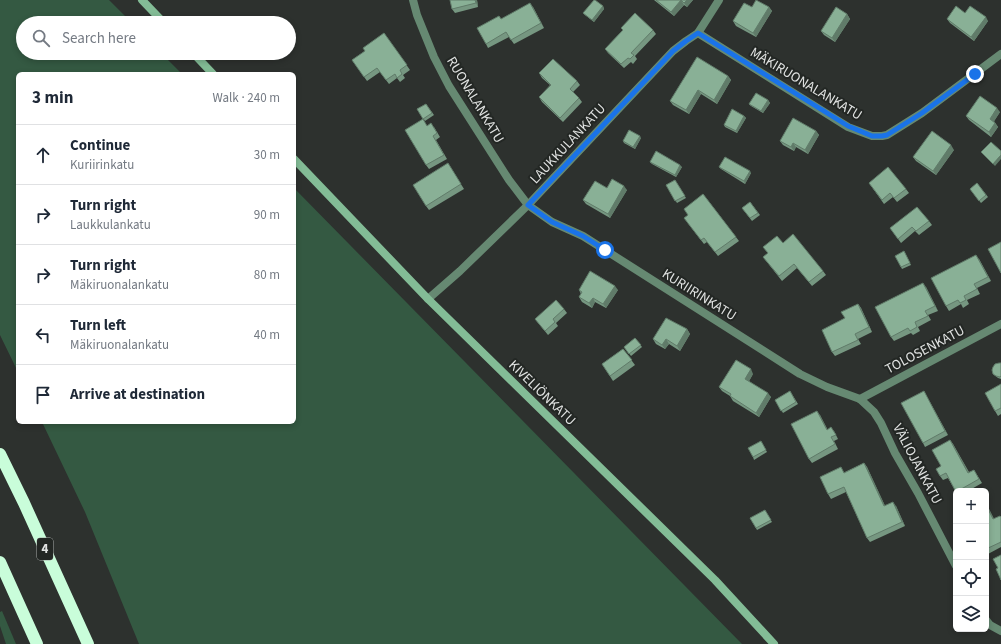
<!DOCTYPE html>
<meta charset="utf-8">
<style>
:root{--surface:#fff;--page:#f6f6f7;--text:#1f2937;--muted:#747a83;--line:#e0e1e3}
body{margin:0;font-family:"Source Sans 3",sans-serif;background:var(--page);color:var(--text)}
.controls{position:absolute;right:12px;bottom:12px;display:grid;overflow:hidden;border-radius:6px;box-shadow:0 2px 6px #0003}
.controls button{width:36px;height:36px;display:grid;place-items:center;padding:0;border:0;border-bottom:1px solid var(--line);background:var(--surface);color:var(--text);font:20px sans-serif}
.stop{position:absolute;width:12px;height:12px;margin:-9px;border:3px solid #1a73e8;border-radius:50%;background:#fff}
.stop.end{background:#1a73e8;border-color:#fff;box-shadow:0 1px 4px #0008}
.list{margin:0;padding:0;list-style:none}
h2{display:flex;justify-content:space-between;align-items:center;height:52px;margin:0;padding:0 16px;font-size:17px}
h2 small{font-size:13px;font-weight:400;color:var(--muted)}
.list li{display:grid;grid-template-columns:26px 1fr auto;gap:12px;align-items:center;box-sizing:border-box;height:60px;padding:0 16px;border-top:1px solid var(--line)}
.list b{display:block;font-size:15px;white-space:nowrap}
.list p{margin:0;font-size:13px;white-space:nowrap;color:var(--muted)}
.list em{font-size:13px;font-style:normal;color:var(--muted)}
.icon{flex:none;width:22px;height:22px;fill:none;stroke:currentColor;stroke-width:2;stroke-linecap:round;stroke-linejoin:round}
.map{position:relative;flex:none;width:1001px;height:644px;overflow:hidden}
.search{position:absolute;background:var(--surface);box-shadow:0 2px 6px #0003;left:16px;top:16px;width:280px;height:44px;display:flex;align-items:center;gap:10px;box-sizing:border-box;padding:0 14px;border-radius:22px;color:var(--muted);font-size:15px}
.panel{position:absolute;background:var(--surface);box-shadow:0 2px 6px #0003;left:16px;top:72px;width:280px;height:352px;border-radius:6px}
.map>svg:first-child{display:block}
</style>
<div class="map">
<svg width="1001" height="644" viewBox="0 0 1001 644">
<rect width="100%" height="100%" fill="#2d312e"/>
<g fill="#345942">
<path d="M 0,0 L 109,0 L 132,23 L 23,23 L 23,53 L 161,53 L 182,74 L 18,74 L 18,372 L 0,335 Z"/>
<path d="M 294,188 L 742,644 L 139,644 L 85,512 L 42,422 L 294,422 Z"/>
<path d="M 2,611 L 16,644 L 6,644 L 0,626 L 0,612 Z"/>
</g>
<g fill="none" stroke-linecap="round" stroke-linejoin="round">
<g stroke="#668972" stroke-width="8">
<path d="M 413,0 L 417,15 L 434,57 L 449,86 L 509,180 L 528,205 L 552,222 L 583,236 L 800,374 L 827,387 L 860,399 L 874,412 L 881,423 L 895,453 L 918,493 L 956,566"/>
<path d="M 698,33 L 848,127 L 872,136 L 882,136 L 887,135 L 922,113 L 1001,54"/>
<path d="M 428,299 L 460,271 L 528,205 L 673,51 L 686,41 L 698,33 L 719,0"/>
<path d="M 860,399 L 1001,324"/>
<path d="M 986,620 L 990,625 L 1001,631"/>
</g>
<g stroke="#83bc96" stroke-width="8">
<path d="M 142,0 L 164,23"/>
<path d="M 193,53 L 213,74"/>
<path d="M 294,159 L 428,299 L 715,580 L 774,644"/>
</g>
<g stroke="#c9fdda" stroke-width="12">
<path d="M 0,454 L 24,503 L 88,644"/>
<path d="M 0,562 L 37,644"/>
</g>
</g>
<g fill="#769781">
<path d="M 450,0 L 477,0 L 478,7 L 455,13 L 452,9 Z"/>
<path d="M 654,0 L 693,0 L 687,7 L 684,5 L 674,16 Z"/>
<path d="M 603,6 L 604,9 L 594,22 L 585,15 L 583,13 Z"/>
<path d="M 533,7 L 544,28 L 514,44 L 509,37 L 488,48 L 486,44 L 499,16 L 501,19 Z"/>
<path d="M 752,7 L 769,7 L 772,11 L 756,37 L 736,26 L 733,21 Z"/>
<path d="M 965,13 L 988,21 L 974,41 L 950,23 L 947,19 Z"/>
<path d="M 847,14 L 850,19 L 835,42 L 824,35 L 821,31 Z"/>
<path d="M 621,28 L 653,30 L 656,34 L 635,56 L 637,59 L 633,64 L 631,62 L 624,68 L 608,53 L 605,49 L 623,30 Z"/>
<path d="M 384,33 L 410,70 L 403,75 L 405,78 L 400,82 L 397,78 L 389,84 L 380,72 L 367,81 L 352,60 L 365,51 Z"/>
<path d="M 539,73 L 577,81 L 580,85 L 573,92 L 579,98 L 582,102 L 563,122 L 542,102 L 539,97 L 550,85 L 542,78 Z"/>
<path d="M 728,76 L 731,80 L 717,104 L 701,94 L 689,114 L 673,105 L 670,101 Z"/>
<path d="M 768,100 L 770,103 L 763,113 L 751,106 L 749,104 Z"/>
<path d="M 426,104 L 434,115 L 425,121 L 417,109 Z"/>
<path d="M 1000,112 L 994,121 L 998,127 L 991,137 L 969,120 L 966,116 Z"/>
<path d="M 744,116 L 746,118 L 737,133 L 725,127 L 724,125 Z"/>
<path d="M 427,126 L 434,127 L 440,137 L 436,140 L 447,159 L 429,169 L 426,165 Z"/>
<path d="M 816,131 L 819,135 L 808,154 L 796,147 L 794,151 L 783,145 L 780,141 Z"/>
<path d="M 641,138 L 635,149 L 624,143 L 623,141 Z"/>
<path d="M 954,150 L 936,175 L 916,161 L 913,157 Z"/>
<path d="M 650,162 L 682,167 L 676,177 L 652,164 Z"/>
<path d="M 719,167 L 751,173 L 745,184 L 721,169 Z"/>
<path d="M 451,168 L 464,189 L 429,210 L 426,206 Z"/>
<path d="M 675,180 L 686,198 L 677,203 L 666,185 Z"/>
<path d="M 869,183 L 906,189 L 909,193 L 897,202 L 893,197 L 884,204 Z"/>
<path d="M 977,183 L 988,197 L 981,203 L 970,189 Z"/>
<path d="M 607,188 L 627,190 L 610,218 L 586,204 L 583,200 Z"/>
<path d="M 703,194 L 739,241 L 718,256 L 707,242 L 704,244 L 687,222 L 688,215 Z"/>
<path d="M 750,202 L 760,215 L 752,221 L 742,208 Z"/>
<path d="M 929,221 L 932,225 L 919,235 L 915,231 L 901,243 L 890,228 Z"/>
<path d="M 783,243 L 823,271 L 826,275 L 812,286 L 797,268 L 782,281 L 763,257 L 768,253 L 763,247 Z"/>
<path d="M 904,251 L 911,265 L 902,269 L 901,267 Z"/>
<path d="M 979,259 L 991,281 L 977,288 L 980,294 L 967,300 L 969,304 L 963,308 L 961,304 L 949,311 L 946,306 Z"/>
<path d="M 926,287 L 938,311 L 928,315 L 931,320 L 918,327 L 920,331 L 913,335 L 911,333 L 894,341 L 891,337 Z"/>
<path d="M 579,290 L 618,290 L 606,308 L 595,302 L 592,308 L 582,302 L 579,297 L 581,294 Z"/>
<path d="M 858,304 L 861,308 L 872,332 L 858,339 L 861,344 L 835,356 L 832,352 L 845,318 Z"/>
<path d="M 564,309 L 567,313 L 556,323 L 558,326 L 548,335 L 535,319 Z"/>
<path d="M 687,329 L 690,334 L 680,351 L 669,344 L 665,349 L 656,344 L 653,339 Z"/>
<path d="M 635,338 L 642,347 L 631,356 L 624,347 Z"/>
<path d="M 623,349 L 635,365 L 613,381 L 602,364 Z"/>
<path d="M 1001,363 L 1001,379 L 998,378 L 993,374 Z"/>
<path d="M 753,374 L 749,381 L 771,397 L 759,417 L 733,401 L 730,396 L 722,391 L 719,387 Z"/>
<path d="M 1001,384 L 1001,414 L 998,416 L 995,411 Z"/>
<path d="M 790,391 L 798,404 L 783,413 L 775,400 Z"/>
<path d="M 924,391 L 926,395 L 948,435 L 925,447 L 923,443 Z"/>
<path d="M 820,415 L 827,429 L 834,431 L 838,439 L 834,441 L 838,449 L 812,463 L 809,459 Z"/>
<path d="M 950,440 L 953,444 L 969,472 L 974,470 L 982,483 L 968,491 L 956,491 L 956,492 L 948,478 L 943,480 L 940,476 L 941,466 Z"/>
<path d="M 762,443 L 767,452 L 754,460 L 753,457 Z"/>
<path d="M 864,463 L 867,467 L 885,506 L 896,506 L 905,526 L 870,542 L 867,538 L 846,492 L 831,499 L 828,494 L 845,472 Z"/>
<path d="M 986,503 L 994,519 L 1001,517 L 1001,547 L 988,554 L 986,552 Z"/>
<path d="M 766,512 L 772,522 L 757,530 L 750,518 Z"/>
</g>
<g fill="#607b69">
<path d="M 475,0 L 477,0 L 478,7 L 476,3 Z"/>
<path d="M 681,0 L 684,5 L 674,16 L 671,12 Z"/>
<path d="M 687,0 L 693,0 L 687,7 L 684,3 Z"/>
<path d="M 530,3 L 533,7 L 544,28 L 541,23 Z"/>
<path d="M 603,6 L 604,9 L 594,22 L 592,20 Z"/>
<path d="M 769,7 L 772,11 L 756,37 L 753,33 Z"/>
<path d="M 847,14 L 850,19 L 835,42 L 832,38 Z"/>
<path d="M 986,17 L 988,21 L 974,41 L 971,37 Z"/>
<path d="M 728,76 L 731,80 L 717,104 L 714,100 Z"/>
<path d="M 698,90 L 701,94 L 689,114 L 686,110 Z"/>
<path d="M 768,100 L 770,103 L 763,113 L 761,111 Z"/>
<path d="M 997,108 L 1000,112 L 993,123 L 990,119 Z"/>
<path d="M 744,116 L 746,118 L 737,133 L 736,131 Z"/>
<path d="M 995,123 L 998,127 L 991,137 L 989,132 Z"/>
<path d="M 816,131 L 819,135 L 808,154 L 805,150 Z"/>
<path d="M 640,136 L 641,138 L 635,149 L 633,147 Z"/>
<path d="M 793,143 L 796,147 L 794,151 L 791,147 Z"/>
<path d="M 951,145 L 954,150 L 936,175 L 933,171 Z"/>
<path d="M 1001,155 L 1001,159 L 995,166 L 993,164 Z"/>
<path d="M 680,165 L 682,167 L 676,177 L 675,175 Z"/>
<path d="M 750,171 L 751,173 L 745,184 L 744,181 Z"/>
<path d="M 624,186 L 627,190 L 610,218 L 608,214 Z"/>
<path d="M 976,255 L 979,259 L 991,281 L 988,277 Z"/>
<path d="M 923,283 L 926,287 L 938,311 L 935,306 Z"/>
<path d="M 615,286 L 618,290 L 606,308 L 603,304 Z"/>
<path d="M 593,298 L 595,302 L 592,308 L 589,303 Z"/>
<path d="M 858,304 L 861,308 L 872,332 L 869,327 Z"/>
<path d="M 687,329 L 690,334 L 680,351 L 677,346 Z"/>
<path d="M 666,339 L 669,344 L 665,349 L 662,345 Z"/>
<path d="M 751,369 L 753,374 L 748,383 L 745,379 Z"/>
<path d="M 924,391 L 926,395 L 948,435 L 945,431 Z"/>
<path d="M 768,393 L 771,397 L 759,417 L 756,413 Z"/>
<path d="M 817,411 L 820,415 L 830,434 L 827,430 Z"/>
<path d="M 950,440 L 953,444 L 971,477 L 968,473 Z"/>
<path d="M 864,463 L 867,467 L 887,510 L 884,506 Z"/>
<path d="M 893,502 L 896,506 L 905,526 L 902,522 Z"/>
<path d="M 986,503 L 996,523 L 993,519 L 986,505 Z"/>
</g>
<g fill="#89b096" stroke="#607b69">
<path d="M 450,0 L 475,0 L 476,3 L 452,9 Z"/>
<path d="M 594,0 L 595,0 L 603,6 L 592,20 L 583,13 Z"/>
<path d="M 656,0 L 687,0 L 684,3 L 681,0 L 671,12 Z"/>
<path d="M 756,0 L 769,7 L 753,33 L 733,21 L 744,3 L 752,7 Z"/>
<path d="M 530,3 L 541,23 L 511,40 L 506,32 L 486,44 L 477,28 L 499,16 L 501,19 Z"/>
<path d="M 956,6 L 965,13 L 970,6 L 986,17 L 971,37 L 947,19 Z"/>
<path d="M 836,7 L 847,14 L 832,38 L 821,31 Z"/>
<path d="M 635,13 L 653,30 L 631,53 L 634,55 L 630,59 L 628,58 L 621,64 L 605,49 L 623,30 L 621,28 Z"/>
<path d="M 384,33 L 407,65 L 400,70 L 402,74 L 397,78 L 395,74 L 386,80 L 377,68 L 364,77 L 352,60 L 365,51 L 363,48 Z"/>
<path d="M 697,57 L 728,76 L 714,100 L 698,90 L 686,110 L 670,101 Z"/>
<path d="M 553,59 L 577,81 L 570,89 L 579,98 L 560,118 L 539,97 L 551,85 L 539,73 Z"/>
<path d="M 756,93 L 768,100 L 761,111 L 749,104 Z"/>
<path d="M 980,96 L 997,108 L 990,119 L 995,123 L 989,132 L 966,116 Z"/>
<path d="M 426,104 L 432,113 L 423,119 L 417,109 Z"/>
<path d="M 732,109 L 744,116 L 736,131 L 724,125 Z"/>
<path d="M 793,118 L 816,131 L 805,150 L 793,143 L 791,147 L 780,141 Z"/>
<path d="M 423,119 L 427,126 L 431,123 L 437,133 L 433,136 L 444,155 L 426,165 L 405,130 Z"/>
<path d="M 629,130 L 640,136 L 633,147 L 623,141 Z"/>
<path d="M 932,131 L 951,145 L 933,171 L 913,157 Z"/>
<path d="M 991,142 L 1001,151 L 1001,155 L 993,164 L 981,152 Z"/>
<path d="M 656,151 L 680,165 L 675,175 L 650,162 Z"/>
<path d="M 725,157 L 750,171 L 744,181 L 719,167 Z"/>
<path d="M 448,163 L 461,184 L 426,206 L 413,185 Z"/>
<path d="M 888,167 L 906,189 L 894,198 L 890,193 L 882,200 L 869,183 Z"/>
<path d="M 612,179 L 624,186 L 608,214 L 583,200 L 595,181 L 607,188 Z"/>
<path d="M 675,180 L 685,196 L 675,201 L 666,185 Z"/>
<path d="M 977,183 L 986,195 L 979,201 L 970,189 Z"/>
<path d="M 703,194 L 736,237 L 715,252 L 704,238 L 701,240 L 684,218 L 688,215 L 684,209 Z"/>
<path d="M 750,202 L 758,213 L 750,218 L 742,208 Z"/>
<path d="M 917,207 L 929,221 L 916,231 L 912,227 L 898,239 L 890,228 Z"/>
<path d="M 793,234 L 823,271 L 809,282 L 794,264 L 779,276 L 763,257 L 768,253 L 763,247 L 777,236 L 783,243 Z"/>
<path d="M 1001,242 L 1001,273 L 988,249 Z"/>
<path d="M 904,251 L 910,263 L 901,267 L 895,256 Z"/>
<path d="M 976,255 L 988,277 L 974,284 L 977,289 L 964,296 L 966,300 L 960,303 L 958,300 L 946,306 L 931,278 Z"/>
<path d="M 590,271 L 615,286 L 603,304 L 593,298 L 589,303 L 579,297 L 582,292 L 579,290 Z"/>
<path d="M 923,283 L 935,306 L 925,311 L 928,316 L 915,322 L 917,327 L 910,331 L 908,328 L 891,337 L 875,307 Z"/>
<path d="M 556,300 L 564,309 L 553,319 L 555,322 L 545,331 L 535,319 Z"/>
<path d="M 858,304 L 869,327 L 855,334 L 858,340 L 832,352 L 822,330 L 845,318 L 841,312 Z"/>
<path d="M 666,318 L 687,329 L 677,346 L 666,339 L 662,345 L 653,339 Z"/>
<path d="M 635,338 L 641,345 L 629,354 L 624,347 Z"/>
<path d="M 623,349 L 632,360 L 610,376 L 602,364 Z"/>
<path d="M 736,360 L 751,369 L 745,379 L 768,393 L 756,413 L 730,396 L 731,394 L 719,387 Z"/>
<path d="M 999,363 L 1001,363 L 1001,376 L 1000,377 L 996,376 L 993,374 L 992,370 L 993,367 L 995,364 Z"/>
<path d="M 1001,384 L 1001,408 L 995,411 L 985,393 Z"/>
<path d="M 790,391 L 796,402 L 781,411 L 775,400 Z"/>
<path d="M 924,391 L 945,431 L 923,443 L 901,403 Z"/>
<path d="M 817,411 L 827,430 L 831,427 L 836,435 L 831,437 L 835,444 L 809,459 L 791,424 Z"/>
<path d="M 950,440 L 968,473 L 974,470 L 979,479 L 956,492 L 946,473 L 940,476 L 936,469 L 941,466 L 932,450 Z"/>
<path d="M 761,441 L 766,450 L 753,457 L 748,448 Z"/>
<path d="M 864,463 L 884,506 L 893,502 L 902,522 L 867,538 L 844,487 L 828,494 L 820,477 L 841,467 L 844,473 Z"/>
<path d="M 986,505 L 993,519 L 1000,516 L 1001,517 L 1001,542 L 986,549 Z"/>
<path d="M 765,510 L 771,520 L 756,528 L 750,518 Z"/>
<path d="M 1001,555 L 1001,580 L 996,569 L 998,568 L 993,559 Z"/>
</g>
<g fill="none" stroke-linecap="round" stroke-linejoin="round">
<path stroke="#1a73e8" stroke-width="5" d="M 605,250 L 583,236 L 552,222 L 528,205 L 673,51 L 686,41 L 698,33 L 848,126 L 872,136 L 882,136 L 887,135 L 922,113 L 975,74"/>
</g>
<g text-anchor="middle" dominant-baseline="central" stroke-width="4" stroke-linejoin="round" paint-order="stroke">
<rect fill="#232724" stroke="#a8aba9" stroke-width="1" x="37" y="538" width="16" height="22" rx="3"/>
<g font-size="13" font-weight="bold" fill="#e1e3e2">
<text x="45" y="549">4</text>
</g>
<g font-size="14" fill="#e1e3e2" stroke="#232724">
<text transform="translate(806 84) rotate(31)">MÄKIRUONALANKATU</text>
<text transform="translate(475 100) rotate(59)">RUONALANKATU</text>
<text transform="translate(568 144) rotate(-47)">LAUKKULANKATU</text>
<text transform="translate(699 295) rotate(32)">KURIIRINKATU</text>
<text transform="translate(925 350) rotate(-28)">TOLOSENKATU</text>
<text transform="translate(542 393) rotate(44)">KIVELIÖNKATU</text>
<text transform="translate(917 464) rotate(62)">VÄLIOJANKATU</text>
</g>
</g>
</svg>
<div class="controls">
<button>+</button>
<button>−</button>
<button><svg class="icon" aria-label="locate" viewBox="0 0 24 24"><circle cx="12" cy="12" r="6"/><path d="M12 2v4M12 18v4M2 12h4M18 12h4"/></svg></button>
<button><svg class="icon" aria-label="layers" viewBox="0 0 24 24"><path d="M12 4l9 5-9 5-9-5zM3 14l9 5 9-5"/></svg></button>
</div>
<div class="stop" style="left:605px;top:250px"></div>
<div class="stop end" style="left:975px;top:74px"></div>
<div class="search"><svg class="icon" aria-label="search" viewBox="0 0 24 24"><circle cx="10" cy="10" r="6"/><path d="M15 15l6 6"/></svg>Search here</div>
<section class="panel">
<h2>3 min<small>Walk · 240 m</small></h2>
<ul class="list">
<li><svg class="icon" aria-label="ahead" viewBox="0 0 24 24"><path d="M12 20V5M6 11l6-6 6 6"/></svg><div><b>Continue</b><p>Kuriirinkatu</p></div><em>30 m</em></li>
<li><svg class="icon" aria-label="right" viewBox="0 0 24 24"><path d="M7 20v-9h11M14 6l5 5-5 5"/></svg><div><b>Turn right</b><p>Laukkulankatu</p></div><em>90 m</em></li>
<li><svg class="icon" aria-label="right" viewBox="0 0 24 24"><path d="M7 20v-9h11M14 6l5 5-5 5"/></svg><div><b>Turn right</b><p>Mäkiruonalankatu</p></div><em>80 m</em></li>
<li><svg class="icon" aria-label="left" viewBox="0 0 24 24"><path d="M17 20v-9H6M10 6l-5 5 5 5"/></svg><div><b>Turn left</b><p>Mäkiruonalankatu</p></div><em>40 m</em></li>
<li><svg class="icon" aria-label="arrive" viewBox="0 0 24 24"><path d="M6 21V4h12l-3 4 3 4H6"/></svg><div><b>Arrive at destination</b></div></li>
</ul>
</section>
</div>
